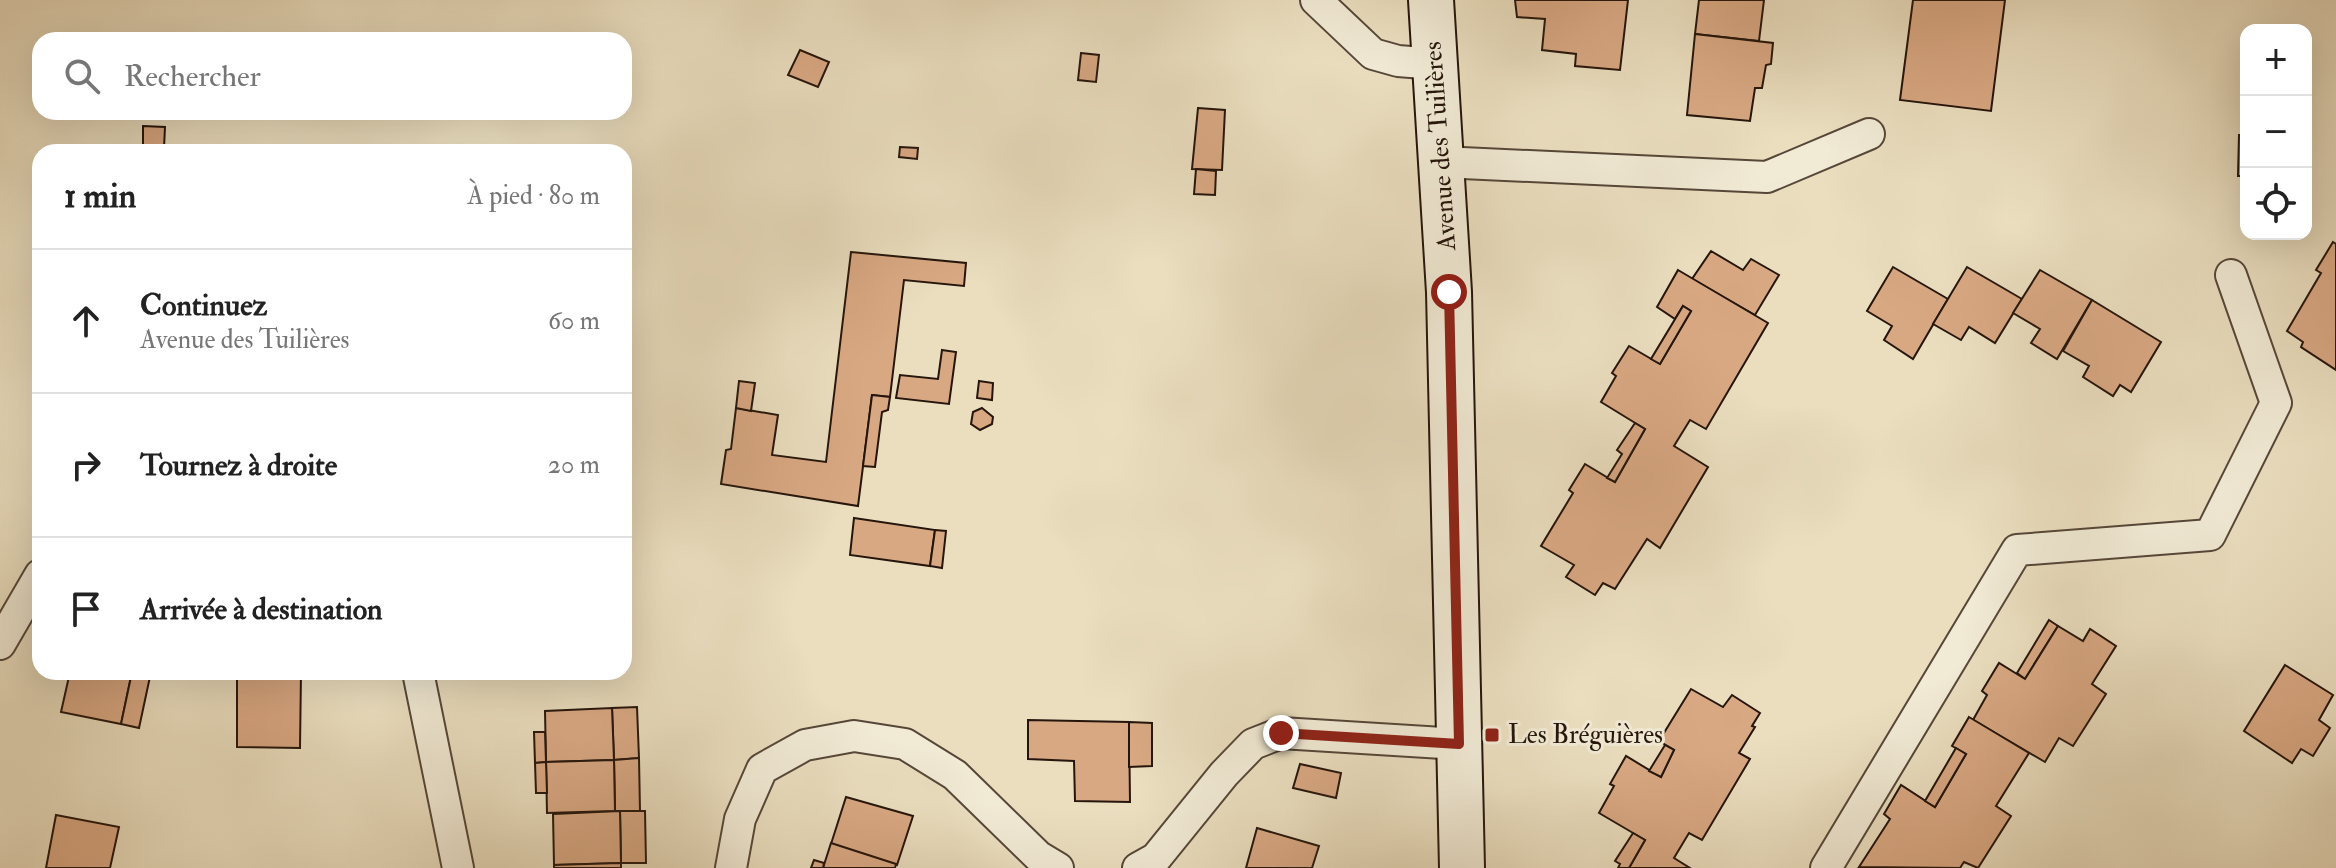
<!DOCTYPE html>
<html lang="fr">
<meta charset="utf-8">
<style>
:root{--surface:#fff;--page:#f6f6f6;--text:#222;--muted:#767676;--line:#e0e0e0}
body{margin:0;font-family:"IM FELL Double Pica",serif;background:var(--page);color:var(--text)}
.controls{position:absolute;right:24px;top:24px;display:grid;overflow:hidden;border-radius:16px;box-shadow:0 8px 32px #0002}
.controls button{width:72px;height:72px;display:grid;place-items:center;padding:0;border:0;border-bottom:2px solid var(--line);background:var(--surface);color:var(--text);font:40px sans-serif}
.stop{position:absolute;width:24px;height:24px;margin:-18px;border:6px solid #8f2418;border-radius:50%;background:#fff}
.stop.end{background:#8f2418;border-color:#fff;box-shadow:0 2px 8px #0008}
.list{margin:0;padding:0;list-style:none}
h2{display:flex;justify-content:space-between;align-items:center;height:104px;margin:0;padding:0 32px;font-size:34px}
h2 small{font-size:26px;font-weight:400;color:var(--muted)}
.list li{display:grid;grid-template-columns:52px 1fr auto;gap:24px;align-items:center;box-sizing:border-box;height:144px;padding:0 32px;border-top:2px solid var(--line)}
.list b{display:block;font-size:30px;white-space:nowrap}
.list p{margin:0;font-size:26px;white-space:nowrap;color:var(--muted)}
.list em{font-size:26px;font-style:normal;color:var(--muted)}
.icon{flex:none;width:44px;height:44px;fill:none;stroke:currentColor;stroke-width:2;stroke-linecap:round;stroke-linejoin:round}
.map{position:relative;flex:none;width:2336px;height:868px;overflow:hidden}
.search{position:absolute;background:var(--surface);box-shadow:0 8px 32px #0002;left:32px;top:32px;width:600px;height:88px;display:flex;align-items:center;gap:20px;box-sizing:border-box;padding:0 28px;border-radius:24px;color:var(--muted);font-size:30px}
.panel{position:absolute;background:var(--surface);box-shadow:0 8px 32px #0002;left:32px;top:144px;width:600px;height:536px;border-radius:24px}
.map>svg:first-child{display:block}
</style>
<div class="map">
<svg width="2336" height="868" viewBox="0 0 2336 868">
<rect width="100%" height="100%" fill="#eadebf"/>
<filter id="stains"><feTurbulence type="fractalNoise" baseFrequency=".0025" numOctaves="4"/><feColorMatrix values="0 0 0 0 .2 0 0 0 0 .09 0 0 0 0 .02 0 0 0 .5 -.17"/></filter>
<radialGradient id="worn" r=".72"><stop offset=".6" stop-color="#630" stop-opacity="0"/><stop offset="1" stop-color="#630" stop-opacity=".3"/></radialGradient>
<g fill="#d8a883" stroke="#25150c" stroke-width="2">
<path d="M 1515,0 L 1628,0 L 1620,70 L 1575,66 L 1576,54 L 1542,50 L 1545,19 L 1517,17 Z"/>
<path d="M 1699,0 L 1764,0 L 1759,41 L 1695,34 Z"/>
<path d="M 1913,0 L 2005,0 L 1991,111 L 1900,100 Z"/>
<path d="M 1695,34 L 1773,43 L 1771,64 L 1766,65 L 1762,88 L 1755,88 L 1750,121 L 1687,115 Z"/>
<path d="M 800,50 L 829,62 L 818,87 L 788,75 Z"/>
<path d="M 1081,53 L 1099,55 L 1096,82 L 1078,80 Z"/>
<path d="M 1198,108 L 1225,110 L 1222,170 L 1192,169 Z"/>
<path d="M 143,126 L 165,127 L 164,148 L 143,148 Z"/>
<path d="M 2239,135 L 2246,135 L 2246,176 L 2238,176 Z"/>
<path d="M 900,147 L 918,148 L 917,159 L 899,157 Z"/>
<path d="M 1196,169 L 1216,171 L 1215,195 L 1194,194 Z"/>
<path d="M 2333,242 L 2336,244 L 2336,370 L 2301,347 L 2303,342 L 2287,331 L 2321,273 L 2316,270 Z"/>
<path d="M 1711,251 L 1743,270 L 1751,259 L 1779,275 L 1755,315 L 1692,279 Z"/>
<path d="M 851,252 L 966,263 L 964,286 L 904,280 L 890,397 L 872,395 L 858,506 L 721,484 L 726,450 L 731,449 L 736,408 L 778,415 L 772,455 L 826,462 Z"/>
<path d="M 1893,267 L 1948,299 L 1913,359 L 1884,340 L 1892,326 L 1867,311 Z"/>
<path d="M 1967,267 L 2022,299 L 1995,343 L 1969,327 L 1961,340 L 1933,324 Z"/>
<path d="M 1678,270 L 1768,323 L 1706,429 L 1690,420 L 1674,446 L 1708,467 L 1660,548 L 1647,539 L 1615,589 L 1603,583 L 1595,595 L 1566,577 L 1574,565 L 1541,546 L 1573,493 L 1569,490 L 1585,464 L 1615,482 L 1645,429 L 1601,402 L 1616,376 L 1612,373 L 1629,346 L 1660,364 L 1691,311 L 1683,306 L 1675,319 L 1657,307 Z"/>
<path d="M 2040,270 L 2092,300 L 2057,359 L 2031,343 L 2040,329 L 2013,313 Z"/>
<path d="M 2092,300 L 2161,342 L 2131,392 L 2120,385 L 2113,396 L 2083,377 L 2089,366 L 2063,351 Z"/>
<path d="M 1683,306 L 1691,311 L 1660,364 L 1651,359 Z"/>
<path d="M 942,350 L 956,352 L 949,404 L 896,398 L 900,375 L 938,379 Z"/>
<path d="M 739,381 L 755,383 L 751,411 L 736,408 Z"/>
<path d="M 979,381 L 993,383 L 992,400 L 977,398 Z"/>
<path d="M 872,395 L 890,397 L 888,410 L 882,412 L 875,467 L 863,466 Z"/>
<path d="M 982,408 L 993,417 L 992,424 L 980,430 L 971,424 L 973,412 Z"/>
<path d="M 1635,423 L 1645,429 L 1615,482 L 1607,478 L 1622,454 L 1617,450 Z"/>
<path d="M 854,518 L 935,530 L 930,566 L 850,555 Z"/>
<path d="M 935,530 L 946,531 L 942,568 L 930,566 Z"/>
<path d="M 2049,620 L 2058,626 L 2025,679 L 2017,673 Z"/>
<path d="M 2058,626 L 2083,641 L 2090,629 L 2116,646 L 2092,684 L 2106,694 L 2073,746 L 2059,738 L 2045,762 L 1973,720 L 1987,695 L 1982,691 L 1999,663 L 2025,679 Z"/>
<path d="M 2285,665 L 2333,695 L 2319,720 L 2330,728 L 2313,756 L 2301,749 L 2292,763 L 2244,731 Z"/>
<path d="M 70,672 L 132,672 L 121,724 L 61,712 Z"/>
<path d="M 132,672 L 151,672 L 139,728 L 121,724 Z"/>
<path d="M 237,672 L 301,672 L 300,748 L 237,747 Z"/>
<rect x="301" y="672" width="23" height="4"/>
<path d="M 1691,689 L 1723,707 L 1732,695 L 1760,713 L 1752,726 L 1755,727 L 1739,753 L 1750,759 L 1702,840 L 1689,833 L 1674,858 L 1690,868 L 1629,868 L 1645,840 L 1599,813 L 1614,786 L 1610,784 L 1626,756 L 1661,777 L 1674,750 L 1659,741 Z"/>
<path d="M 637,707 L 639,758 L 614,760 L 612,708 Z"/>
<path d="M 612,708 L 614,760 L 546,762 L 545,711 Z"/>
<path d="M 1969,717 L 2029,753 L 1996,806 L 2011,816 L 1978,868 L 1964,862 L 1960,868 L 1859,867 L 1890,819 L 1884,814 L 1901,785 L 1935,807 L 1966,754 L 1952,746 Z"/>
<path d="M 1028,720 L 1129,722 L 1130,802 L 1075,801 L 1074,761 L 1028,759 Z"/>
<path d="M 1129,722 L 1152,723 L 1152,766 L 1129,767 Z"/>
<path d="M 534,732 L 545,732 L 546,762 L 535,763 Z"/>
<path d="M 1665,745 L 1674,750 L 1661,777 L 1649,771 Z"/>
<path d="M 1956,748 L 1966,754 L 1935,807 L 1925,801 Z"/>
<path d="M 639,758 L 640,811 L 615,811 L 614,760 Z"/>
<path d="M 614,760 L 615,811 L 547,813 L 546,762 Z"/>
<path d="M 546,762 L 547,793 L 536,793 L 535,763 Z"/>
<path d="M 1300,764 L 1341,773 L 1336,798 L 1293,788 Z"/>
<path d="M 846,797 L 913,816 L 897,865 L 831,844 Z"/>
<path d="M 620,811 L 645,811 L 646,863 L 621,863 Z"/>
<path d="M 620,811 L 621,863 L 554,865 L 553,814 Z"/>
<path d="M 56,815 L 119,827 L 110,868 L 46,868 Z"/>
<path d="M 1257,828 L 1319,846 L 1312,868 L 1246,868 Z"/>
<path d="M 1633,833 L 1645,840 L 1629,868 L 1618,868 L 1620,864 L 1615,861 Z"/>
<path d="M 831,843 L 896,864 L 895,868 L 823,868 Z"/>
<path d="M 814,860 L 824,863 L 823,868 L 811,868 Z"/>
<path d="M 621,863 L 621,868 L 554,868 L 554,865 Z"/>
</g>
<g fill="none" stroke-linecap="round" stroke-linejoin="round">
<defs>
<g id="lane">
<path d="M 1316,0 L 1373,54 L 1398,61 L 1436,64"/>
<path d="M 1441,162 L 1767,177 L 1869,134"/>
<path d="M 0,644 L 40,575"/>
<path d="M 418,672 L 458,868"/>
<path d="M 731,868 L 740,819 L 762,769 L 805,745 L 854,736 L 905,744 L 955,775 L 1038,856 L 1058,868"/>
<path d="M 1138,868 L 1156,858 L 1224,774 L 1253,744 L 1281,733 L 1459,744"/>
<path d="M 1826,868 L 2017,550 L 2210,535 L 2276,403 L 2231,275"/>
</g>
<path id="secondary" d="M 1431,0 L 1449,292 L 1462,868"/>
</defs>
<use href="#lane" stroke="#564739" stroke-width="34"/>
<use href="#secondary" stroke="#25150c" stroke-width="48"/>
<use href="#lane" stroke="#f1ead5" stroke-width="30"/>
<use href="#secondary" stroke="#f1ead5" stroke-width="44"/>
</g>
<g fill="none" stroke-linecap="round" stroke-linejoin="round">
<path stroke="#8f2418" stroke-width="10" d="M 1281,733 L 1459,744 L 1449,292"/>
</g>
<rect fill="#8f2418" stroke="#f1ead5" stroke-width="3" x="1484" y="727" width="16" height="16" rx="4"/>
<g text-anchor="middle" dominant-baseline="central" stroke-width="6" stroke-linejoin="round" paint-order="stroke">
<g font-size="26" fill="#25150c" stroke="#f1ead5">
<text transform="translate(1440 146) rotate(-94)">Avenue des Tuilières</text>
</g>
<g font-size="26" fill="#25150c" stroke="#f1ead5" text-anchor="start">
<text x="1508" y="735">Les Bréguières</text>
</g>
</g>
<rect width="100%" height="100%" filter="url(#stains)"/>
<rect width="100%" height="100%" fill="url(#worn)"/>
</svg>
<div class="controls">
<button>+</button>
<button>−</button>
<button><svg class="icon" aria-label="locate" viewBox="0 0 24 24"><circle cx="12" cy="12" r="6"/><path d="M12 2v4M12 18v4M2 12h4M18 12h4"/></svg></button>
</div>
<div class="stop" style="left:1449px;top:292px"></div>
<div class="stop end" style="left:1281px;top:733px"></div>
<div class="search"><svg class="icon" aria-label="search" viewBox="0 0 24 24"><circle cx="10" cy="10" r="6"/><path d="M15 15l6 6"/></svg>Rechercher</div>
<section class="panel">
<h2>1 min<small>À pied · 80 m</small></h2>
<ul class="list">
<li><svg class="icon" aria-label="ahead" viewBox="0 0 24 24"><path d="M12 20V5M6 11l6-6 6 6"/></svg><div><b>Continuez</b><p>Avenue des Tuilières</p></div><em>60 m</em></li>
<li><svg class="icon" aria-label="right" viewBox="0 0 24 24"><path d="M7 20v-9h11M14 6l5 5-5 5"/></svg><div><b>Tournez à droite</b></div><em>20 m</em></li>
<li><svg class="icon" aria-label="arrive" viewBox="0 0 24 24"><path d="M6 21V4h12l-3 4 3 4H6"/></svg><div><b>Arrivée à destination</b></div></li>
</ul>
</section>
</div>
